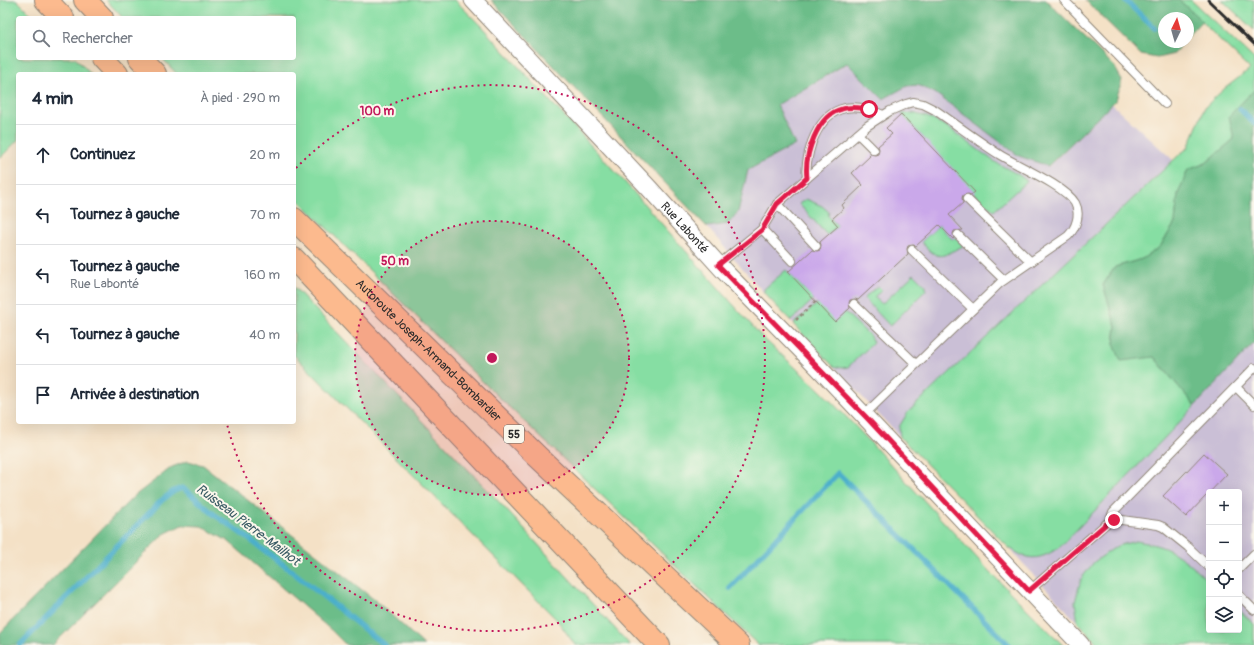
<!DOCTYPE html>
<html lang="fr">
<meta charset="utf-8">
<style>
:root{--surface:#fff;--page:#f6f6f7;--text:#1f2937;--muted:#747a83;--line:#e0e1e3}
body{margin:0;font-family:Pangolin,sans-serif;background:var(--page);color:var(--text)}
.controls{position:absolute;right:12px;bottom:12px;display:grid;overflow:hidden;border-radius:4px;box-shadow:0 4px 16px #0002}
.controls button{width:36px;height:36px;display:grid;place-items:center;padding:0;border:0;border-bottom:1px solid var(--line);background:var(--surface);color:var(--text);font:20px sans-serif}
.compass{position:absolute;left:1158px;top:12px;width:36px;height:36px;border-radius:50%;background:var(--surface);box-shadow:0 4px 16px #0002;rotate:5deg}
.stop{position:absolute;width:12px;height:12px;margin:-9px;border:3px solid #e11d48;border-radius:50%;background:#fff}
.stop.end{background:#e11d48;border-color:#fff;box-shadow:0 1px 4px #0008}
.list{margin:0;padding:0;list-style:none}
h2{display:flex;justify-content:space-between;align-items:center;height:52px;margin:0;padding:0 16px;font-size:17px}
h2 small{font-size:13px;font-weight:400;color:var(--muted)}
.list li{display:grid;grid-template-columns:26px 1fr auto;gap:12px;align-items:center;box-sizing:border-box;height:60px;padding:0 16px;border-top:1px solid var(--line)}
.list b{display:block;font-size:15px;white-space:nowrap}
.list p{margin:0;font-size:13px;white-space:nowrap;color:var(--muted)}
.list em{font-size:13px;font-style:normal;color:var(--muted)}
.icon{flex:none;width:22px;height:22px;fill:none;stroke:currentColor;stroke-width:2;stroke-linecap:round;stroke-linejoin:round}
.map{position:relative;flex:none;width:1254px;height:645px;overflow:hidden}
.search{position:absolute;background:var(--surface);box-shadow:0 4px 16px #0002;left:16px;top:16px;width:280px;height:44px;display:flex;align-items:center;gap:10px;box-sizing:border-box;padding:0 14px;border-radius:4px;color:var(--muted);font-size:15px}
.panel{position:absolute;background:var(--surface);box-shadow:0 4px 16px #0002;left:16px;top:72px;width:280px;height:352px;border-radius:4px}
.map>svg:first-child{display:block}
</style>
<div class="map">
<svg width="1254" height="645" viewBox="0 0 1254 645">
<rect width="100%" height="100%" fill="#fbf7ec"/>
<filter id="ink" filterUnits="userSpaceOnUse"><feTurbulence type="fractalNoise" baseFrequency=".025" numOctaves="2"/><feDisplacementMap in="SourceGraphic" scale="8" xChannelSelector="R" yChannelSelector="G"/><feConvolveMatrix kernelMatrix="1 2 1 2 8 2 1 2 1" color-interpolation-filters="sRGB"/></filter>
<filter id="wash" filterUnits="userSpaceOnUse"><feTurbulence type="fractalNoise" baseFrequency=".012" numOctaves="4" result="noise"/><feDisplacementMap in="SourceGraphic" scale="16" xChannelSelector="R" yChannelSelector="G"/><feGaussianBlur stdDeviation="0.9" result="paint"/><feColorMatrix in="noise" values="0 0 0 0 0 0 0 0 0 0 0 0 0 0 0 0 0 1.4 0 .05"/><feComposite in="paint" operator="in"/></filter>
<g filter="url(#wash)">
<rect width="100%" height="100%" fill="#f4e1c6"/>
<g fill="#cabfd6">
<path d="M 848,63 L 883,99 L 907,86 L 918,85 L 935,93 L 1049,166 L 1112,104 L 1173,160 L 908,412 L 899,427 L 900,437 L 764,293 L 707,227 L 728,224 L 738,212 L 748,170 L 795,145 L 777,105 Z"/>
<path d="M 1254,343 L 1254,624 L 1239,610 L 1239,492 L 1209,492 L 1209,582 L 1193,567 L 1170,550 L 1152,544 L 1136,541 L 1117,546 L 1094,562 L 1075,602 L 1078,623 L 1009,548 L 1027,557 L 1099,507 Z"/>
</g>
<g fill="#86dea3" stroke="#588467">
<path d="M 0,0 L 17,0 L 35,18 L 18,18 L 18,58 L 75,58 L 91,74 L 18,74 L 18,140 L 0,158 Z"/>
<path d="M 106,0 L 455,0 L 480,25 L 622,179 L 762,337 L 820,390 L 858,429 L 989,571 L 1063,645 L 758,645 L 484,383 L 294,196 L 294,74 L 177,74 L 162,58 L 294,58 L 294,18 L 123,18 Z"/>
<path d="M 1179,0 L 1191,0 L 1254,59 L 1254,90 L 1230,116 L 1234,139 L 1206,163 L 1188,170 L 1178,194 L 1175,223 L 1160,247 L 1142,259 L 1115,267 L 1103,285 L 1116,326 L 1114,344 L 1154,357 L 1195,406 L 1061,546 C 1051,553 1040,560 1027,557 C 1021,556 1015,551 1009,548 L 900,437 L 899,427 L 908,412 L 1180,154 L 1188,148 L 1205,107 L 1224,89 L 1250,69 Z"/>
<path d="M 1222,0 L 1254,0 L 1254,30 Z"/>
<path d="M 913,113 L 927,117 L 946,126 L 995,162 L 1019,175 L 1027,181 L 994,211 L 973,193 L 974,192 L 901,114 Z"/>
<path d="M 806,199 L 822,206 L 829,212 L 828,216 L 838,226 L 827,235 L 799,204 Z"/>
<path d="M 939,225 L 952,239 L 955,237 L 963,246 C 940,257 940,262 921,242 Z"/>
<path d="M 786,270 L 814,299 L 791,321 L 764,293 L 764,289 Z"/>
<path d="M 914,274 L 926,286 L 926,290 L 890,326 L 864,298 L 878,286 L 882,290 L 874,297 L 882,304 Z"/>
<path d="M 294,287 L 500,503 L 630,645 L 575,645 L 558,621 L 294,355 Z"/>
<path d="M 818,303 L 845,312 L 870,336 L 873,343 L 848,367 L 842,368 L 833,366 L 793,324 Z"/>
<path d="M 1136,541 C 1147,543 1159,545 1169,550 C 1184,558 1197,570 1209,582 L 1209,630 L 1239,630 L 1239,610 L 1254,624 L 1254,645 L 1099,645 L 1078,623 L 1075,602 L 1081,579 L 1094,562 L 1117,546 Z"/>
</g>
<g fill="#6cbd89" stroke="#4c745a">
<path d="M 491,0 L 1046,0 L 1114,66 L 1122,80 L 1116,100 L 1048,166 L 1019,156 L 935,93 L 918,85 L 907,86 L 883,99 L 847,63 L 777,105 L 795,145 L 748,170 L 738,212 L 728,224 L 707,227 Z"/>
<path d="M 1085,0 L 1179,0 L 1202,21 L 1188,37 L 1188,18 L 1164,18 L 1164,42 L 1184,42 L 1174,54 L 1157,58 L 1141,55 Z"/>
<path d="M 1254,90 L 1254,343 L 1195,406 L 1154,357 L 1121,361 L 1114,344 L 1116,326 L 1103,285 L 1115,267 L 1142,259 L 1160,247 L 1175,223 L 1178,194 L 1188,170 L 1206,163 L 1234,139 L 1229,116 Z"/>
<path d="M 188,461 L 203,465 L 376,601 L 424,645 L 346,645 L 331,630 L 228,541 L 201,526 L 182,525 L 164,534 L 53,645 L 0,645 L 0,633 L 133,497 L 172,467 Z"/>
</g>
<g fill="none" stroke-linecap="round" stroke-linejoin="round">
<g stroke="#4cafcb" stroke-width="5.5">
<path d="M 1125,0 L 1154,28"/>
<path d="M 1240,109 L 1254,123"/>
<path d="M 730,588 L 838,473 L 1009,645"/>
<path d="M 20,645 L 162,500 L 174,491 L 182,488 C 194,495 204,507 215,515 C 274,555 329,601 384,645"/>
</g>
</g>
<g id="blocks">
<g fill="#caa8ea">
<path d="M 901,114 L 975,192 L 971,195 L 968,194 L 963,195 L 962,198 L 963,203 L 949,215 L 963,230 L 954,231 L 953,234 L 954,238 L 953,239 L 939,225 L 916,246 L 913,245 L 908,246 L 907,249 L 908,254 L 858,300 L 855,299 L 850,300 L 849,303 L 850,308 L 835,322 L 788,272 L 812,250 L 817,251 L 820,250 L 821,245 L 820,242 L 838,226 L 832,219 L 844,208 L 842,205 L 863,185 L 852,173 L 870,156 L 869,155 L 870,154 L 875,155 L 878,154 L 879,149 L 878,146 L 892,134 L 886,128 Z"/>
<path d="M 1204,453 L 1227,474 L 1186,517 L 1163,496 Z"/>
</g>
</g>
</g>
<g filter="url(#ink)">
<use href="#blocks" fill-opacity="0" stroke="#908678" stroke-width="1"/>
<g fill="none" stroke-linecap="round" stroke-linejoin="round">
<defs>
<g id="lane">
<path d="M 1064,0 L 1165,104"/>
<path d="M 858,134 L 874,150"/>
<path d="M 807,178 C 805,166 808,154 812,142 C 826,106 850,100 883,115"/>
<path d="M 967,199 L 1031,262"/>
<path d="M 777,204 L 816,246"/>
<path d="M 762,229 L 777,204 L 867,126 L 890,111 L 906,104 L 913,102 L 923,104 L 935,110 C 957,125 978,141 1000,155 C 1018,166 1065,186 1075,203 C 1081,214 1076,228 1068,236 L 1000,283 L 864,415"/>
<path d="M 958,235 L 1004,280"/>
<path d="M 912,250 L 973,309"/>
<path d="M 718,265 L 762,229 L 792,261"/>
<path d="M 854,304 L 916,364"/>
<path d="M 1236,387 L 1254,405"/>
<path d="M 1110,521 L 1113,512 L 1254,368"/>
<path d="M 1239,569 L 1254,554"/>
<path d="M 1029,591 L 1106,524 L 1114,520 L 1122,520 L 1158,525 L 1163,527 L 1188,547 L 1209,567"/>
<path d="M 1239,595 L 1254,610"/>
</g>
<g id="street">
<path id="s1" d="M 473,0 L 648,187 L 724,271 L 819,368 L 1081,645"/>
</g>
<g id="highway">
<path d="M 46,0 L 63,18"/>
<path d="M 85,0 L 102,18"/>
<path d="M 102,58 L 117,74"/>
<path d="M 140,58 L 155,74"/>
<path id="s2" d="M 294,219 L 538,457 L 738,645"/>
<path d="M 294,259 L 659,645"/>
</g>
</defs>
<use href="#lane" stroke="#908678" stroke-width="10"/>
<use href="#street" stroke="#908678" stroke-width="19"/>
<use href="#highway" stroke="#908678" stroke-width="24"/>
<path stroke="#908678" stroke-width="2.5" stroke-dasharray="3 3" stroke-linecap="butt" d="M 796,320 L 816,301"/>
<use href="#lane" stroke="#fff" stroke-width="8"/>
<use href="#street" stroke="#fff" stroke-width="17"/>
<use href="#highway" stroke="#fcba8e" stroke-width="22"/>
<path stroke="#2b2b2b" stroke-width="3" d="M 1208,0 L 1254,44"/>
</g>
</g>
<g fill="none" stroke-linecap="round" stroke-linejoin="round" filter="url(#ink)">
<path stroke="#e11d48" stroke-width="5" d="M 869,109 C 860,108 851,106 842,109 C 817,115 804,155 807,178 L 777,204 L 762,230 L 718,265 L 866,417 L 1029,591 L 1106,524 L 1114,520"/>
</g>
<circle cx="492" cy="358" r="137" fill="#c2185b" fill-opacity=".12"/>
<g fill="none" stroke="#c2185b" stroke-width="2" stroke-dasharray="2 4">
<circle cx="492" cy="358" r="137"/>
<path d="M296 168A273 273 0 1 1 227 424"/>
</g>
<g text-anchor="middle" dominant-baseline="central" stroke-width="4" stroke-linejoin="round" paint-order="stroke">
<rect fill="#fbf7ec" stroke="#696865" stroke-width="1" x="504" y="425" width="20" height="18" rx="3"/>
<g font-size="11" font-weight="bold" fill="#2b2b2b">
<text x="514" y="434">55</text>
</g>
<g font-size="12" fill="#2b2b2b" stroke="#fbf7ec">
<text stroke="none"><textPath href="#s1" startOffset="311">Rue Labonté</textPath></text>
<text stroke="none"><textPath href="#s2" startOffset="188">Autoroute Joseph-Armand-Bombardier</textPath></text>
</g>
<g font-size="13" font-style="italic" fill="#375963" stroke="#fbf7ec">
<text transform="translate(248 525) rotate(37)">Ruisseau Pierre-Mailhot</text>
</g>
</g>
<circle cx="492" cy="358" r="6" fill="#c2185b" stroke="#fbf7ec" stroke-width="2"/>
<g font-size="12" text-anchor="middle" font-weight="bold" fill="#c2185b" stroke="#fbf7ec" stroke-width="4" stroke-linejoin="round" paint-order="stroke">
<text x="377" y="115">100 m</text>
<text x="395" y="265">50 m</text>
</g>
</svg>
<div class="controls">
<button>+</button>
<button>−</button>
<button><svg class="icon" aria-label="locate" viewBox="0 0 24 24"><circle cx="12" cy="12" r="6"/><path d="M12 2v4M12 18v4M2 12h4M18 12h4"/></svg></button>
<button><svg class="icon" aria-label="layers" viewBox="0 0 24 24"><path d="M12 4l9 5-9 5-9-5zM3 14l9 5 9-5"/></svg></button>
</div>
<svg class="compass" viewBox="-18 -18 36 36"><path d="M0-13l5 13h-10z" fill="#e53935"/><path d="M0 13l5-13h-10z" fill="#747a83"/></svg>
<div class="stop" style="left:869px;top:109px"></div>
<div class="stop end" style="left:1114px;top:520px"></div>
<div class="search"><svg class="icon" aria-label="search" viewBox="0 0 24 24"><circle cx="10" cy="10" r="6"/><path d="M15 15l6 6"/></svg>Rechercher</div>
<section class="panel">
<h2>4 min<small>À pied · 290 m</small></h2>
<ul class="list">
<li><svg class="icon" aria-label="ahead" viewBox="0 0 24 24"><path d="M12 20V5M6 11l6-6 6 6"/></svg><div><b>Continuez</b></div><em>20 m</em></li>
<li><svg class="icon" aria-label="left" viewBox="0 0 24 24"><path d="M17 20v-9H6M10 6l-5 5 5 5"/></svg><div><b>Tournez à gauche</b></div><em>70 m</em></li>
<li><svg class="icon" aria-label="left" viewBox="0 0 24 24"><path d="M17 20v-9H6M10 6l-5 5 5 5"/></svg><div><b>Tournez à gauche</b><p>Rue Labonté</p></div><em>160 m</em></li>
<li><svg class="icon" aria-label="left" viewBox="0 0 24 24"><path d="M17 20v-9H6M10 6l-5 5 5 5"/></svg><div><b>Tournez à gauche</b></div><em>40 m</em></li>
<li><svg class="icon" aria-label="arrive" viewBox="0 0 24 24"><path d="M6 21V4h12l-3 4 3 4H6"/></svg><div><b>Arrivée à destination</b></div></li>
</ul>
</section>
</div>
